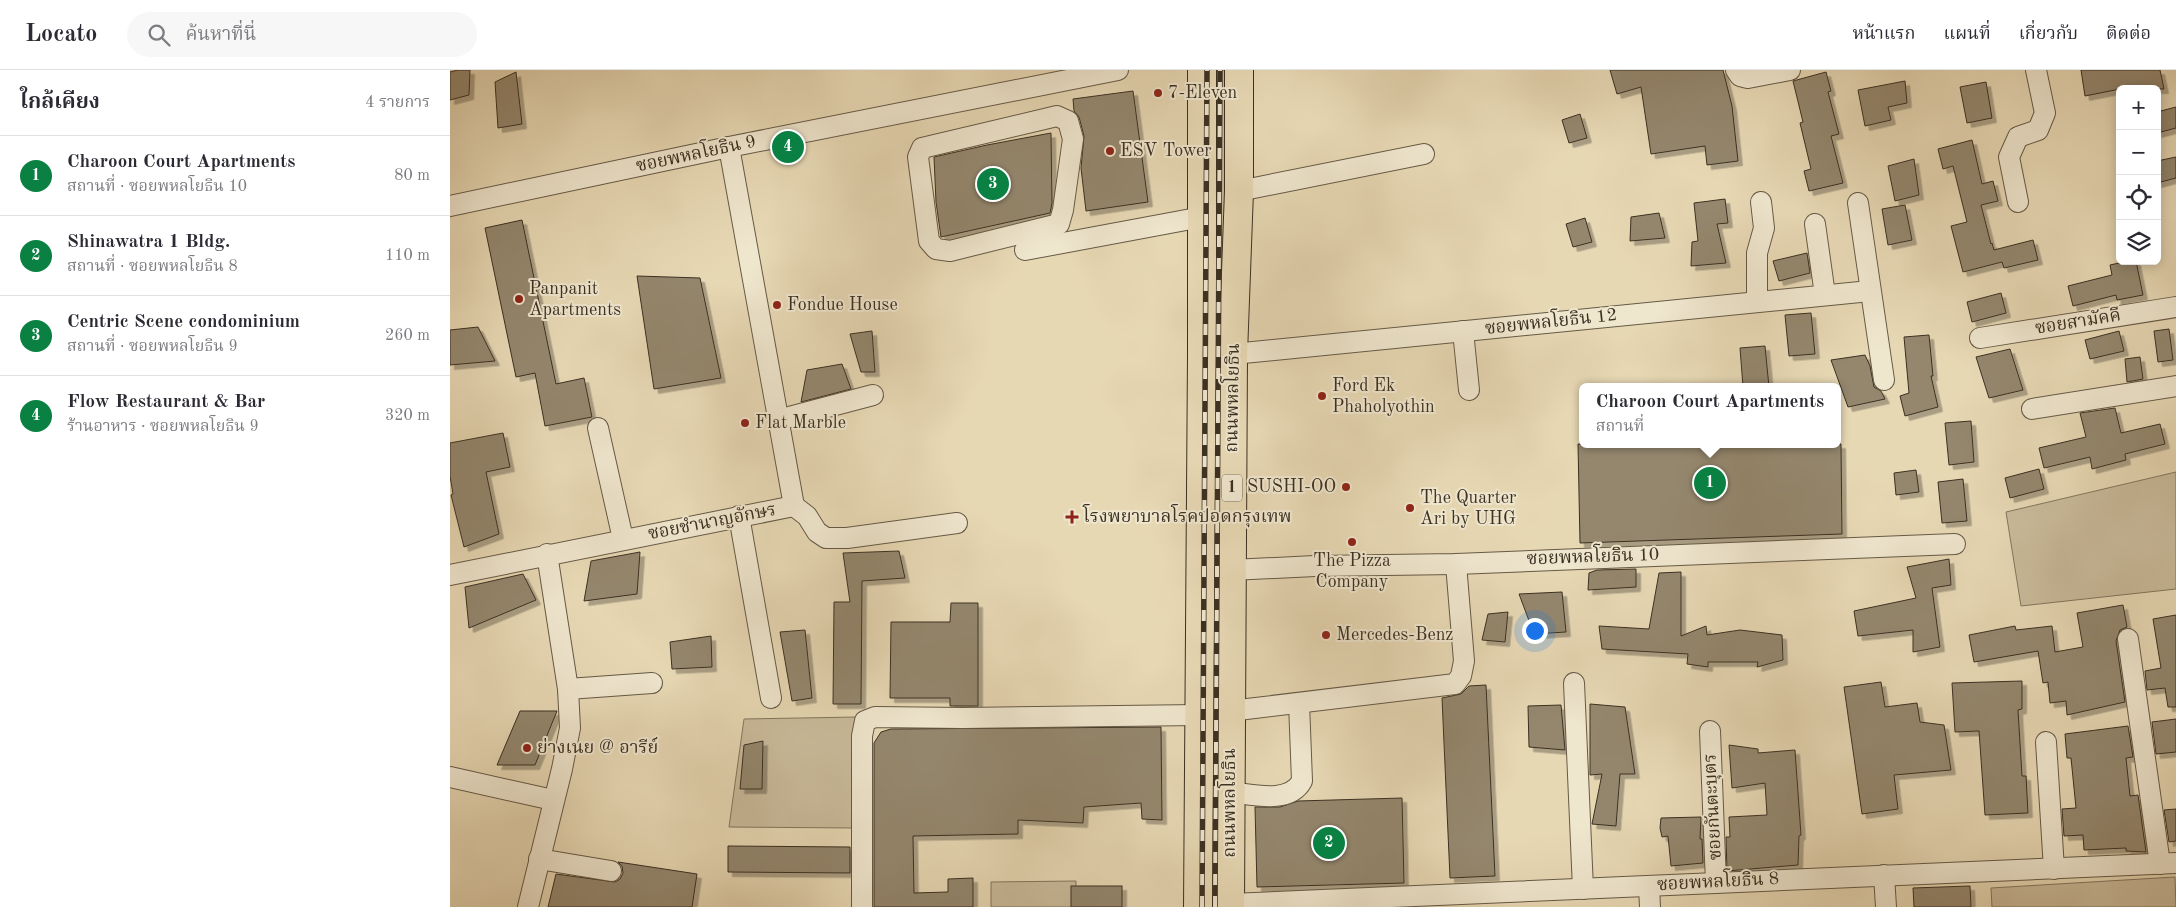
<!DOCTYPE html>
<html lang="th">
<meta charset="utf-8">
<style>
:root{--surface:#fff;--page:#f7f7f7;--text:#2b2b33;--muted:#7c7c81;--line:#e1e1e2;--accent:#0b8043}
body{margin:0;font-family:"Old Standard TT","Noto Serif Thai",serif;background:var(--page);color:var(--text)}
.controls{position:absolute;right:15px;top:15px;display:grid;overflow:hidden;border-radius:8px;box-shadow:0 2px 12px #0003}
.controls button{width:45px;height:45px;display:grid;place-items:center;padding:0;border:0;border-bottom:1px solid var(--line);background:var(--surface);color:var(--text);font:25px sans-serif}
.you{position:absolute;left:1084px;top:560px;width:18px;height:18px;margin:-12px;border:4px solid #fff;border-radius:50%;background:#1a73e8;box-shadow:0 0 0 8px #1a73e833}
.badge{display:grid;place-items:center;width:32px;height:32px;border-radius:50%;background:var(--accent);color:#fff;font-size:16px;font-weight:700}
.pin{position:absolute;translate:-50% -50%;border:2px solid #fff;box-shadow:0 1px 5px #0006}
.popup{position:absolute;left:1129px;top:313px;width:262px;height:65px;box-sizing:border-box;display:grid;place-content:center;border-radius:8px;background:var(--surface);filter:drop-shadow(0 1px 4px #0005);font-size:16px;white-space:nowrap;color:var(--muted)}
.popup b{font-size:19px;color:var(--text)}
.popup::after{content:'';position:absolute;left:50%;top:100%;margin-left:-10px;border:10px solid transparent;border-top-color:var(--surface)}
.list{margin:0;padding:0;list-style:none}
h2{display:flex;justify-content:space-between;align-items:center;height:65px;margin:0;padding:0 20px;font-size:21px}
h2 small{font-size:16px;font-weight:400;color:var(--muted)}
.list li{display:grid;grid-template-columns:32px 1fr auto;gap:15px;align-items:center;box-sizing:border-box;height:80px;padding:0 20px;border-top:1px solid var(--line)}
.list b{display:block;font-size:19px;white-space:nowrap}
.list p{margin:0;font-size:16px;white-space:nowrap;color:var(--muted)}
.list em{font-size:16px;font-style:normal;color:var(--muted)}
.icon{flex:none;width:28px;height:28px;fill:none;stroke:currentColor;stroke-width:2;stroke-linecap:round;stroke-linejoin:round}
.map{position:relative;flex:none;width:1726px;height:837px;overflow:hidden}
header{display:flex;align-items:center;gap:30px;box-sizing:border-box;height:70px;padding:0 25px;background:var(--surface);border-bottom:1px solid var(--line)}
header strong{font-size:24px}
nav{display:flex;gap:28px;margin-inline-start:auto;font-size:18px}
.search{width:350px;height:45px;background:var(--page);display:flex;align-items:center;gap:12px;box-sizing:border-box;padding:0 18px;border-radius:28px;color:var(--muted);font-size:19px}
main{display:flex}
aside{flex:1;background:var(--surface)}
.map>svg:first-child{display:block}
</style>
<header>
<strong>Locato</strong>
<div class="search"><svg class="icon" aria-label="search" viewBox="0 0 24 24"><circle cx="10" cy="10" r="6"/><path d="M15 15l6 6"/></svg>ค้นหาที่นี่</div>
<nav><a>หน้าแรก</a><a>แผนที่</a><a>เกี่ยวกับ</a><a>ติดต่อ</a></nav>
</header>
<main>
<aside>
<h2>ใกล้เคียง<small>4 รายการ</small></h2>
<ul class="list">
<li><span class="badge">1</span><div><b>Charoon Court Apartments</b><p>สถานที่ · ซอยพหลโยธิน 10</p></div><em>80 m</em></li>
<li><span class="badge">2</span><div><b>Shinawatra 1 Bldg.</b><p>สถานที่ · ซอยพหลโยธิน 8</p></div><em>110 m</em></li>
<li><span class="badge">3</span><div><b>Centric Scene condominium</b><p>สถานที่ · ซอยพหลโยธิน 9</p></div><em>260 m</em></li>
<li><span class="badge">4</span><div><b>Flow Restaurant &amp; Bar</b><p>ร้านอาหาร · ซอยพหลโยธิน 9</p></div><em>320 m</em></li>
</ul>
</aside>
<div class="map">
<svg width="1726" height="837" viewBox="0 0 1726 837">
<defs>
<filter id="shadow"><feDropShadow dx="4.5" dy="4.5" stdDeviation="0" flood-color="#0004"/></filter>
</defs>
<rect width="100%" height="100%" fill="#e7d8b4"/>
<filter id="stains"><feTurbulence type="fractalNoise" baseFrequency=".004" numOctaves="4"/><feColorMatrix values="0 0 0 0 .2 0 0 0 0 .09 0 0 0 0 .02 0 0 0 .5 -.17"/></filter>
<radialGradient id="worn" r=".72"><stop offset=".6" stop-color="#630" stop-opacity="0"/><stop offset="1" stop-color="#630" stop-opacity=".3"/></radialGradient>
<g fill="#cabb9b" stroke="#82765e">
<path d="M 758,0 L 777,0 L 768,751 L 761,752 Z"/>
<path d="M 1726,402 L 1726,519 L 1571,536 L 1556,442 Z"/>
<path d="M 407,647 L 404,758 L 279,757 L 294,649 Z"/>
<path d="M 1725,807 L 1726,837 L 1542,837 L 1541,818 Z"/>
<path d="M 626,811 L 626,837 L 541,837 L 541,812 Z"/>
</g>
<g fill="#94876e" stroke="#3b3022" filter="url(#shadow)">
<path d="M 8,0 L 20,0 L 19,25 L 0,30 L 0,2 Z"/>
<path d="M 1160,0 L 1273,0 L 1282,36 L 1288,91 L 1257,95 L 1255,76 L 1201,84 L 1191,17 L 1167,24 Z"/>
<path d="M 1631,0 L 1710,0 L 1714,19 L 1670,19 L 1635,26 Z"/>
<path d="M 66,2 L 72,54 L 48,58 L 45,12 Z"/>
<path d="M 1376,2 L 1381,21 L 1378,22 L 1389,64 L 1381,66 L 1393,113 L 1359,121 L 1354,101 L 1361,99 L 1350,53 L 1353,52 L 1343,11 Z"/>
<path d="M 1455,11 L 1457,33 L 1438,37 L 1441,50 L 1415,56 L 1408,20 Z"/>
<path d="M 1536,12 L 1542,48 L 1517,53 L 1510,17 Z"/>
<path d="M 683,21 L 698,132 L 636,141 L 631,98 L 634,66 L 629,47 L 624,41 L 623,29 Z"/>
<path d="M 1726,37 L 1726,58 L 1707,63 L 1707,42 Z"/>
<path d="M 1130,44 L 1137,68 L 1119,73 L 1112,50 Z"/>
<path d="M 601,63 L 602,133 L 600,143 L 491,167 L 486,132 L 484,87 L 537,75 Z"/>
<path d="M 1522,70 L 1532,114 L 1543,111 L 1548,131 L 1531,135 L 1541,174 L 1542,173 L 1544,180 L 1583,170 L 1588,190 L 1554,198 L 1552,192 L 1513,202 L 1501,156 L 1517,152 L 1503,96 L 1493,99 L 1488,79 Z"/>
<path d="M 1726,87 L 1726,108 L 1707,113 L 1707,91 Z"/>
<path d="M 1464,89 L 1469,125 L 1445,131 L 1438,96 Z"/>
<path d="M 1275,129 L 1278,153 L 1267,154 L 1276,193 L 1241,196 L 1242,172 L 1248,171 L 1244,133 Z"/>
<path d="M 1455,135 L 1462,170 L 1438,175 L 1432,139 Z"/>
<path d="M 1209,143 L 1215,168 L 1180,171 L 1181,147 Z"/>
<path d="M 1135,148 L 1142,172 L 1123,177 L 1116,154 Z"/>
<path d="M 72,150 L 106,314 L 134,308 L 142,347 L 95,356 L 85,303 L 66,307 L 35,158 Z"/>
<path d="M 1357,183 L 1360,203 L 1329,211 L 1323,191 Z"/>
<path d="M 1678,191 L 1686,191 L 1693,225 L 1667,230 L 1666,225 L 1623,236 L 1618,216 L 1662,205 L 1660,195 Z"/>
<path d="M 187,206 L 250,208 L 271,308 L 204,319 Z"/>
<path d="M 1551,223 L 1556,243 L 1522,252 L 1517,232 Z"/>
<path d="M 1361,243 L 1365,284 L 1339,286 L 1335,245 Z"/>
<path d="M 28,257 L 45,291 L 0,295 L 0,260 Z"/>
<path d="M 1719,259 L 1723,290 L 1708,292 L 1704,261 Z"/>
<path d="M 422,261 L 425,302 L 411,302 L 400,264 Z"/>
<path d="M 1669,261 L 1674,281 L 1640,289 L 1635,270 Z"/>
<path d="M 1479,265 L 1483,306 L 1481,306 L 1488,337 L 1455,346 L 1450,326 L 1459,323 L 1454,267 Z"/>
<path d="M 1315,276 L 1319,317 L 1293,317 L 1290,278 Z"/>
<path d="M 1560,279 L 1573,320 L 1539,328 L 1526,287 Z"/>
<path d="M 1415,285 L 1420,296 L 1424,317 L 1431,321 L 1435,329 L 1398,337 L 1381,290 Z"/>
<path d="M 1690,287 L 1693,309 L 1677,312 L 1675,289 Z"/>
<path d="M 392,294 L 401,319 L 351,332 L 357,300 Z"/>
<path d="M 1665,338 L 1671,363 L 1710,354 L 1715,374 L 1675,384 L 1676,390 L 1642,399 L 1640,387 L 1594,398 L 1589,378 L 1636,367 L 1630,343 Z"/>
<path d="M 1521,351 L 1524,392 L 1499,395 L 1495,353 Z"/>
<path d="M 53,363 L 60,397 L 36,402 L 49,464 L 14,477 L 1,425 L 3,424 L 0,406 L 0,373 Z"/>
<path d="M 1128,374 L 1391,374 L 1392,464 L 1130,473 Z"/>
<path d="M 1589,399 L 1594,419 L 1560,428 L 1555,408 Z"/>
<path d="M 1466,400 L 1469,422 L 1446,425 L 1444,403 Z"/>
<path d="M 1513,409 L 1517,451 L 1492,453 L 1488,412 Z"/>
<path d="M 449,481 L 455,508 L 412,511 L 411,634 L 383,634 L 384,532 L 400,532 L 393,483 Z"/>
<path d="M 190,482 L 187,524 L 134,531 L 141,491 Z"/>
<path d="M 1499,489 L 1501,515 L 1482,518 L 1490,577 L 1463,582 L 1463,560 L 1408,566 L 1404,541 L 1466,528 L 1457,497 Z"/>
<path d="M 1186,499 L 1186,517 L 1138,520 L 1139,503 L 1147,500 Z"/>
<path d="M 1231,502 L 1231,566 L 1256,556 L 1257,565 L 1290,560 L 1332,565 L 1333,590 L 1307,597 L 1308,592 L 1258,592 L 1258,597 L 1237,594 L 1238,584 L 1152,579 L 1149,556 L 1199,559 L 1209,503 Z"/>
<path d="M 73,504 L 86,530 L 19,558 L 15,517 Z"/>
<path d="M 1112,522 L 1116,562 L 1084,564 L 1069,524 Z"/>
<path d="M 501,533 L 528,533 L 528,636 L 500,636 L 500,628 L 440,628 L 441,552 L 500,552 Z"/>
<path d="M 1673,535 L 1677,557 L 1670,560 L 1666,571 L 1675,632 L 1617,645 L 1616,631 L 1600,633 L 1598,612 L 1593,613 L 1588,581 L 1524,592 L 1519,565 L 1565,556 L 1566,560 L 1602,556 L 1605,582 L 1633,577 L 1627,543 Z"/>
<path d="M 1058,542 L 1055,572 L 1032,570 L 1038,544 Z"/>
<path d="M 1726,545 L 1726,637 L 1718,637 L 1715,618 L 1697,620 L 1695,601 L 1711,598 L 1703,549 Z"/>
<path d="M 355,560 L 362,628 L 342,631 L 330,562 Z"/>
<path d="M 261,566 L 262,597 L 222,599 L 220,572 Z"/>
<path d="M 1572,611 L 1572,639 L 1568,640 L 1572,706 L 1576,706 L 1578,743 L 1535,745 L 1529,661 L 1505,662 L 1502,613 Z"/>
<path d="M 1431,612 L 1435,637 L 1467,633 L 1470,652 L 1494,655 L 1501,700 L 1444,705 L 1448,739 L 1412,744 L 1394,617 Z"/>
<path d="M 1036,615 L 1045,806 L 1000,808 L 992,628 L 1011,624 L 1019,616 Z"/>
<path d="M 1140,634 L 1175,637 L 1185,704 L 1170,704 L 1166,756 L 1142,754 L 1152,704 L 1140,705 Z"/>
<path d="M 1111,635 L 1115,680 L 1079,677 L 1078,636 Z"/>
<path d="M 70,641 L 107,641 L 85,695 L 47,695 Z"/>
<path d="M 1726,649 L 1726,682 L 1706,684 L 1702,652 Z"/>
<path d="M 1678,656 L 1683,687 L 1676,688 L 1680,726 L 1688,725 L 1696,782 L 1676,781 L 1676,778 L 1634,780 L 1633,765 L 1614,766 L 1612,739 L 1626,738 L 1621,688 L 1617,688 L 1615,664 Z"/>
<path d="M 711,657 L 712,750 L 692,749 L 691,733 L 634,737 L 633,753 L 568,750 L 568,764 L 463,766 L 464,823 L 498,822 L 498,809 L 523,808 L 523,837 L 424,837 L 424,673 L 431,662 L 441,659 Z"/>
<path d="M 313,671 L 312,719 L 290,719 L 294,675 Z"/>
<path d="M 1279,675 L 1308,679 L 1308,683 L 1345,680 L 1351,765 L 1349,766 L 1348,795 L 1277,801 L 1276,767 L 1280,767 L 1279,747 L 1317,745 L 1315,713 L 1282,718 Z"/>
<path d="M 952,728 L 954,813 L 807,817 L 805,737 L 830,737 L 848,731 Z"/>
<path d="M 1726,739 L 1726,771 L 1719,772 L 1714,740 Z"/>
<path d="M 1251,747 L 1250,769 L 1252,769 L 1253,793 L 1221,796 L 1218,766 L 1212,767 L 1210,758 L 1211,748 Z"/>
<path d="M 278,776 L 400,777 L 400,803 L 278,802 Z"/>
<path d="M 168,792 L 247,804 L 242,837 L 98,837 L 106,804 L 165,812 L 170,809 L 173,803 L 172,796 Z"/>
<rect x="621" y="816" width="51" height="21"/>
<path d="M 1520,816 L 1521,837 L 1464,837 L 1463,818 Z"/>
</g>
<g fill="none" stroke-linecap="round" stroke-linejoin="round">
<defs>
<g id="minor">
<path d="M 1286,0 L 1290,6 L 1298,8 L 1340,0"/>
<path d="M 607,46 L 618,51 L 623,69 L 613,140 L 609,154 L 500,181 L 486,179 L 479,171 L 468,87 L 472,78 Z"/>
<path d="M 279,77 L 344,436"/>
<path d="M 789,121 L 974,84"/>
<path d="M 1568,132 L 1559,87 L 1568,67 L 1588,60 L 1595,43 L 1586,0"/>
<path d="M 1408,133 L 1434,310"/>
<path d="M 0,136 L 279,77 L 668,0"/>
<path d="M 1365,154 L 1375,225"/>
<path d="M 575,180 L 752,147"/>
<path d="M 1307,231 L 1307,183 L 1314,158 L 1311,132"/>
<path d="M 1013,261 L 1019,320"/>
<path d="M 1530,268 L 1726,237"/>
<path d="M 783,284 L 1420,221"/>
<path d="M 1582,339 L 1726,316"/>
<path d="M 328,350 L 423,325"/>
<path d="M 148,358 L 173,469"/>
<path d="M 344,436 L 357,446 L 367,462 L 376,468 L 397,468 L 507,453"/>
<path d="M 289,446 L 321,628"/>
<path d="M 781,500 L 865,496 L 1006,494 L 1505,474"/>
<path d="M 0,505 L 344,436"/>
<path d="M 1678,569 L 1710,794"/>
<path d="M 1124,613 L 1133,819"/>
<path d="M 118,619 L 202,613"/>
<path d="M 780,641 L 1005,614 L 1011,606 L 1014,591 L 1006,494"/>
<path d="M 1260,661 L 1266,813"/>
<path d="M 1596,672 L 1604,799"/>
<path d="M 0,707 L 103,730"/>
<path d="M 779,722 C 801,724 839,735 852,711 L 849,633"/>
<path d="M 89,789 L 161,801"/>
<path d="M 1434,805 L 1436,837"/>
<path d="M 1199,816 L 1200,837"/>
<path d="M 780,834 L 1726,793"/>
<path d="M 78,837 L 112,699 L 120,658 L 118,619 L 97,484"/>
<path d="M 412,837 L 412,666 L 415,651 L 425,647 L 513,648 L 749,645"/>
</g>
<g id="primary">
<path d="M 748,837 L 752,285 L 752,0"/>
<path d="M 780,837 L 783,284 L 789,121 L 789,0"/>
</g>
</defs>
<use href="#minor" stroke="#665a46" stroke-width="22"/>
<use href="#primary" stroke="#3b3022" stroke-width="30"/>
<use href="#minor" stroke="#efe6ce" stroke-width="20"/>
<use href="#primary" stroke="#e7d8b4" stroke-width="28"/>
<defs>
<g id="rail">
<path d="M 752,837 L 757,0"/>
<path d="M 765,837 L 770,0"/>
</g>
</defs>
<use href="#rail" stroke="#3b3022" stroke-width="5.5"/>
<use href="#rail" stroke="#efe6ce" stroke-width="4" stroke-dasharray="11" stroke-linecap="butt"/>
</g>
<g fill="#8f2418" stroke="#efe6ce" stroke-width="2">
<circle cx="708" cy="23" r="5"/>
<circle cx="660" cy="81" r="5"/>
<circle cx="69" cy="229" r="5"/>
<circle cx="327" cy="235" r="5"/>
<circle cx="872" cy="326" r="5"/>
<circle cx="295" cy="353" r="5"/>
<circle cx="896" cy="417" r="5"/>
<circle cx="960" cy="438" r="5"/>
<path d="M619.5 439.5h5v5h5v5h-5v5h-5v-5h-5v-5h5z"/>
<circle cx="902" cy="472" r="5"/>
<circle cx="876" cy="565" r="5"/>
<circle cx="77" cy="678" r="5"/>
</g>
<g text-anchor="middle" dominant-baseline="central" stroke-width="4" stroke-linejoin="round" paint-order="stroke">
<rect fill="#efe6ce" stroke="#716756" stroke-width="1" x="772" y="404.5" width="20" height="27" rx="4"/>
<g font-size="16" font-weight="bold" fill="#3b3022">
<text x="782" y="418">1</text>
</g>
<g font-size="18" fill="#3b3022" stroke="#efe6ce" text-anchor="start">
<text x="718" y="23">7-Eleven</text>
<text x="670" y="81">ESV Tower</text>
<text x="79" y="219">Panpanit<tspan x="79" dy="21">Apartments</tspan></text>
<text x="337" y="235">Fondue House</text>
<text x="882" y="316">Ford Ek<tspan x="882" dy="21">Phaholyothin</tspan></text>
<text x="305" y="353">Flat Marble</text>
<text x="886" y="417" text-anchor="end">SUSHI-OO</text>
<text x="970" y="428">The Quarter<tspan x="970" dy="21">Ari by UHG</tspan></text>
<text x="633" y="447">โรงพยาบาลโรคปอดกรุงเทพ</text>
<text x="902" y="491" text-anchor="middle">The Pizza<tspan x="902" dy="21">Company</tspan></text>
<text x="886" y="565">Mercedes-Benz</text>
<text x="87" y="678">ย่างเนย @ อารีย์</text>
</g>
<g font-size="18" fill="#3b3022" stroke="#efe6ce">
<text transform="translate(246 84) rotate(-12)">ซอยพหลโยธิน 9</text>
<text transform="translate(1101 252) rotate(-6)">ซอยพหลโยธิน 12</text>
<text transform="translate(1628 252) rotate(-9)">ซอยสามัคคี</text>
<text transform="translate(783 328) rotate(-89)">ถนนพหลโยธิน</text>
<text transform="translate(262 452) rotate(-11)">ซอยชำนาญอักษร</text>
<text transform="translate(1143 487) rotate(-2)">ซอยพหลโยธิน 10</text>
<text transform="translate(780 733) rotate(-90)">ถนนพหลโยธิน</text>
<text transform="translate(1263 737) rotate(-93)">ซอยกันตะบุตร</text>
<text transform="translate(1268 812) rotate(-3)">ซอยพหลโยธิน 8</text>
</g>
</g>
<rect width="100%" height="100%" filter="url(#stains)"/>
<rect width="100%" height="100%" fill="url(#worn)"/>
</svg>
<div class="controls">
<button>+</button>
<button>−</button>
<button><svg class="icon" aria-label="locate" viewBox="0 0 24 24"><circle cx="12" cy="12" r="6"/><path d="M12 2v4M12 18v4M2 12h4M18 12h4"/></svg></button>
<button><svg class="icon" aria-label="layers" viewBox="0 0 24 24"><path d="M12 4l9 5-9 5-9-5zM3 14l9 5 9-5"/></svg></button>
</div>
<div class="you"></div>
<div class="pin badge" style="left:1260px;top:413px">1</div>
<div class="popup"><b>Charoon Court Apartments</b>สถานที่</div>
<div class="pin badge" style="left:879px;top:773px">2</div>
<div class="pin badge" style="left:543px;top:114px">3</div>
<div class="pin badge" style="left:338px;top:77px">4</div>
</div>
</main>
